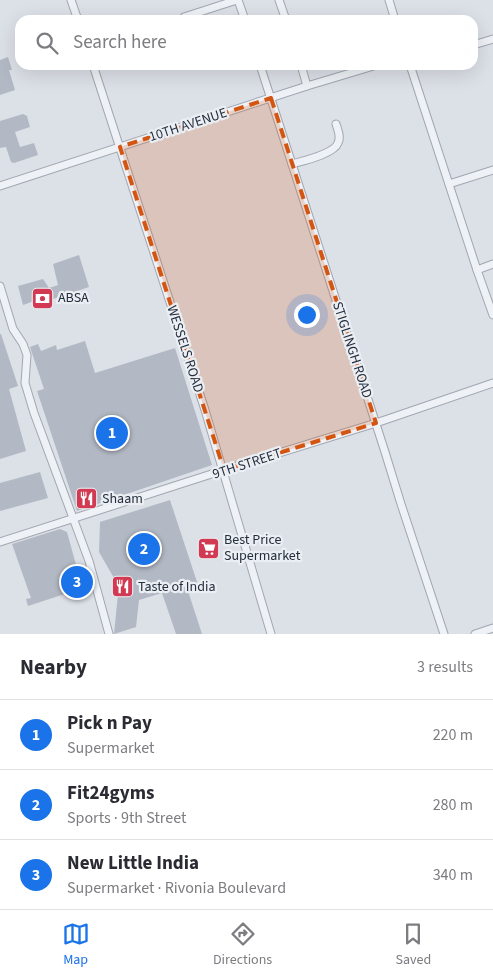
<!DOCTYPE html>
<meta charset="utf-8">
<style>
:root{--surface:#fff;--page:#f2f2f3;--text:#2b2b33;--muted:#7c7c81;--line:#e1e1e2;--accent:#1a73e8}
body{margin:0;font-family:"Source Sans 3",sans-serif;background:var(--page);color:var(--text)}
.you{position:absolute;left:306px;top:314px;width:18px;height:18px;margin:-12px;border:4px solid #fff;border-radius:50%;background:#1a73e8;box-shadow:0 0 0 8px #1a73e833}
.badge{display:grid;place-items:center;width:32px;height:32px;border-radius:50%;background:var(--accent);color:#fff;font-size:16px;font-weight:700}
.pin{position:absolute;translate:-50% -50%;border:2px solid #fff;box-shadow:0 1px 5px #0006}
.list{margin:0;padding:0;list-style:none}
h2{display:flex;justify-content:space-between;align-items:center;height:65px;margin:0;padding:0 20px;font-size:21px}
h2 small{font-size:16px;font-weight:400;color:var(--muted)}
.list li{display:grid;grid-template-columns:32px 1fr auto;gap:15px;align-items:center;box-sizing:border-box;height:70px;padding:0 20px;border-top:1px solid var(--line)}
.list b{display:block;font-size:19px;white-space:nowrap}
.list p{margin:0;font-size:16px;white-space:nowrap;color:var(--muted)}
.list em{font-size:16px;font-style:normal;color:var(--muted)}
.icon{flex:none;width:28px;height:28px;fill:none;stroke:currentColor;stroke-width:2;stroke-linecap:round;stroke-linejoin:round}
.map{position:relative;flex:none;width:493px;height:634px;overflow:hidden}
.search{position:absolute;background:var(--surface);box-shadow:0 5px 20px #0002;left:15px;right:15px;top:15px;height:55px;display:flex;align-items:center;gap:12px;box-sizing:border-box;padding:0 18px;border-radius:15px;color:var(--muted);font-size:19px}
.sheet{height:275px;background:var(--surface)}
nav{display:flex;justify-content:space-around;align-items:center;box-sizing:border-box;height:70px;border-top:1px solid var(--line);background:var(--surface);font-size:14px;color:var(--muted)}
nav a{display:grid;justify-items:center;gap:2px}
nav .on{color:var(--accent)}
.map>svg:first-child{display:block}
</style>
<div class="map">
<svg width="493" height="634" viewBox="0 0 493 634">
<rect width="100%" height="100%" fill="#dce0e7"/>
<g fill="#b3b9c4">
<path d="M 8,57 L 12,70 L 9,70 L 15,90 L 0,95 L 0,60 Z"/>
<path d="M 23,114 L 27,116 L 30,127 L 15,132 L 20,147 L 34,143 L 38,155 L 14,163 L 11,162 L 6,147 L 0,148 L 0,121 Z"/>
<path d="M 79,255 L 89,287 L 38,304 L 37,300 L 23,305 L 18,286 L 43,279 L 49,288 L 58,285 L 53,264 Z"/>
<path d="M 0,334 L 1,334 L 18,386 L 9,389 L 26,451 L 0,459 Z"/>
<path d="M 85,341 L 95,373 L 175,348 L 212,465 L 77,511 L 37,391 L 44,389 L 30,347 L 38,344 L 41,351 L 56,345 L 57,350 Z"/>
<path d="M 40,472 L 48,498 L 0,511 L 0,483 Z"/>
<path d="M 170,500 L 199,588 L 188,591 L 202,634 L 176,634 L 162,593 L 139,600 L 136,627 L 114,634 L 118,594 L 114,578 L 99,552 L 100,522 Z"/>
<path d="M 60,529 L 67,532 L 81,583 L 78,585 L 80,589 L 28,606 L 26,599 L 31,598 L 12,544 Z"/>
</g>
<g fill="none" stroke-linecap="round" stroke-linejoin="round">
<defs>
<g id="minor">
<path d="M 71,0 L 78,20"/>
<path d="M 238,0 L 245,20"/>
<path d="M 279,0 L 286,20"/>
<path d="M 389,0 L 395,20"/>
<path d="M 184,17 L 237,0"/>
<path d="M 473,45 L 493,39"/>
<path d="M 93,65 L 205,410 L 271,634"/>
<path d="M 260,65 L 385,452 L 401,504 L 444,634"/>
<path d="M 301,65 L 307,86"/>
<path d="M 410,65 L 477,270 L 493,315"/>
<path d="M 292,164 C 303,161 334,154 338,143 C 341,137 338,130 336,124"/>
<path d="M 449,184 L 493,170"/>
<path d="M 0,186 L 307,86 L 377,65"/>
<path d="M 477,270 L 493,264"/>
<path d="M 0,286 L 13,329 L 23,344 L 27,355 L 25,383 L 34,413 L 89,561 L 109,634"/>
<path d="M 0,542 L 224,470 L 376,423 L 493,383"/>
<path d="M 475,634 L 493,628"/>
</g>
</defs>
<use href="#minor" stroke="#a1a7b1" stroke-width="9"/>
<use href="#minor" stroke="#eef1f5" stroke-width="7"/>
</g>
<path fill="#d45511" fill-opacity="0.2" stroke="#d45511" stroke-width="4" stroke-dasharray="10 6" stroke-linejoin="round" d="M 271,98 L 376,423 L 224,470 L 120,147 Z"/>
<defs>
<symbol id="bank-square" viewBox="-11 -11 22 22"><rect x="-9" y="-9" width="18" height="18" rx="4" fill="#d23a54" stroke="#ebeff4"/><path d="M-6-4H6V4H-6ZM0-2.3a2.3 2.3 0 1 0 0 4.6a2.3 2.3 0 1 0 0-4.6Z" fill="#fff"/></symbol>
<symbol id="restaurant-square" viewBox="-11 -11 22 22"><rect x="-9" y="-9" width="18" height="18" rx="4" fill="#d23a54" stroke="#ebeff4"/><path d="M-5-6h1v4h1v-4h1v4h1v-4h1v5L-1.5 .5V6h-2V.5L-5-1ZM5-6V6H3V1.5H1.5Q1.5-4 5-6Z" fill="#fff"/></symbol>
<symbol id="supermarket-square" viewBox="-11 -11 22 22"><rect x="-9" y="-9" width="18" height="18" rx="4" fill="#d23a54" stroke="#ebeff4"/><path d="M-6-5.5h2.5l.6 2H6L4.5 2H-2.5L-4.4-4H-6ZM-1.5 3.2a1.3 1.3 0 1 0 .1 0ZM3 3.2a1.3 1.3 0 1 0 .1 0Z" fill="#fff"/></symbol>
</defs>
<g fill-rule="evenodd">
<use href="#bank-square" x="30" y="286" width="25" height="25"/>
<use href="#restaurant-square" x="74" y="486" width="25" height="25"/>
<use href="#supermarket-square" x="196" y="536" width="25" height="25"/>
<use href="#restaurant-square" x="110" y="574" width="25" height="25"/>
</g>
<g text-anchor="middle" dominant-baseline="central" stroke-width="4.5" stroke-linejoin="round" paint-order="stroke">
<g font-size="14" fill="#252e3d" stroke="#ebeff4">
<text transform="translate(188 125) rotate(-18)">10TH AVENUE</text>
<text transform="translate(185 349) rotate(72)">WESSELS ROAD</text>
<text transform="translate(352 350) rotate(72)">STIGLINGH ROAD</text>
<text transform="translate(247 464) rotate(-18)">9TH STREET</text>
</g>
<g font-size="14" fill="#252e3d" stroke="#ebeff4" text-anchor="start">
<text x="58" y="298">ABSA</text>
<text x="102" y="499">Shaam</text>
<text x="224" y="540">Best Price<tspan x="224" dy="16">Supermarket</tspan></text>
<text x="138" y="587">Taste of India</text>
</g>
</g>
</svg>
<div class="you"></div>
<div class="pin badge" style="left:112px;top:433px">1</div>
<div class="pin badge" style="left:144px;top:549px">2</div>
<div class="pin badge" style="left:77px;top:582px">3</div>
<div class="search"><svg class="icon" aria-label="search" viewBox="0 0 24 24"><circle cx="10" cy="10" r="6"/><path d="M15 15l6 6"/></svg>Search here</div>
</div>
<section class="sheet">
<h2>Nearby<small>3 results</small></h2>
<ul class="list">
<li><span class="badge">1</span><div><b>Pick n Pay</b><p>Supermarket</p></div><em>220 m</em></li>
<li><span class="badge">2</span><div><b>Fit24gyms</b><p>Sports · 9th Street</p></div><em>280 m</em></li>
<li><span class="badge">3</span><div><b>New Little India</b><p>Supermarket · Rivonia Boulevard</p></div><em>340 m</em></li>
</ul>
</section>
<nav>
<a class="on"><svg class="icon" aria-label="map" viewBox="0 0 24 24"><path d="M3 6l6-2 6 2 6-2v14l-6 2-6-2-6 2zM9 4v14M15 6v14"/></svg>Map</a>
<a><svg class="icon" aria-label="directions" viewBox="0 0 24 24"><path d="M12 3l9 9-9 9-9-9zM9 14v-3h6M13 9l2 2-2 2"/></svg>Directions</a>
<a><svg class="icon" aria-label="saved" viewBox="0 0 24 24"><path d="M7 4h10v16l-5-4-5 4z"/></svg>Saved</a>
</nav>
